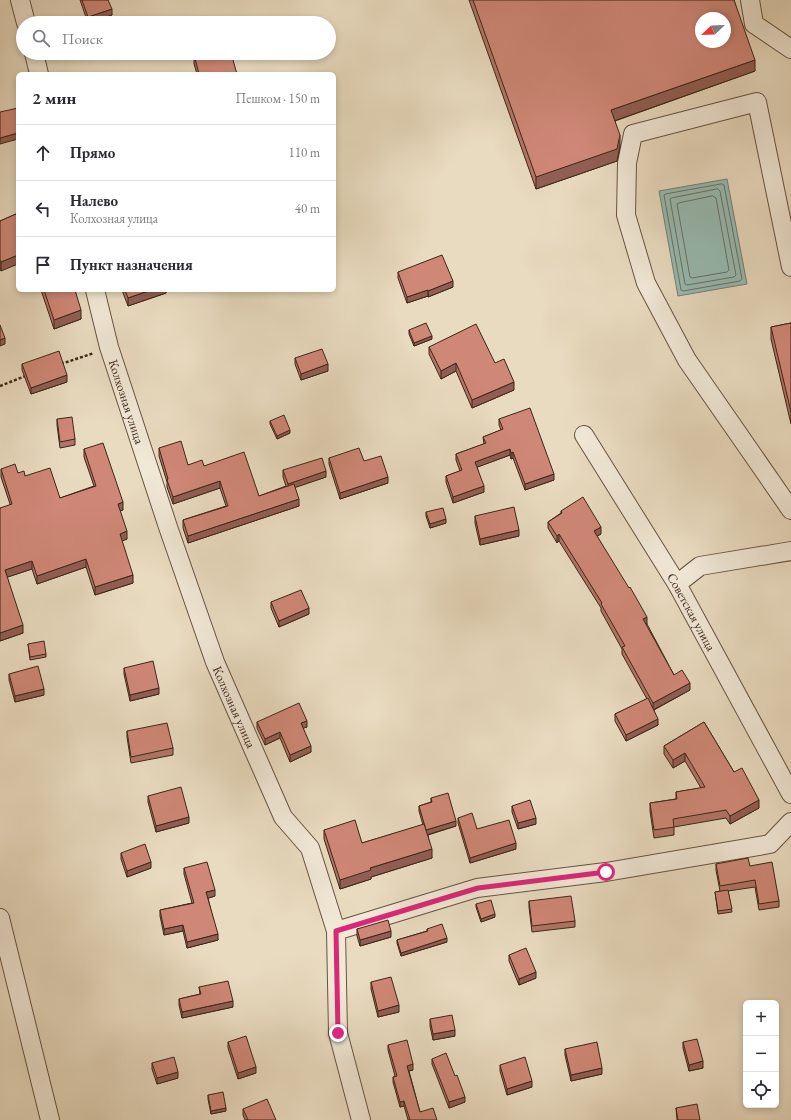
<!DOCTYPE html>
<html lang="ru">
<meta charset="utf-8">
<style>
:root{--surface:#fff;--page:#f2f2f3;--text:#2b2b33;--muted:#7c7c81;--line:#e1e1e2}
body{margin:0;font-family:"EB Garamond",serif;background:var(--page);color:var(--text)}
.controls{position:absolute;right:12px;bottom:12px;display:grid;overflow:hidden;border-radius:6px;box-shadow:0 2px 6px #0003}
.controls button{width:36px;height:36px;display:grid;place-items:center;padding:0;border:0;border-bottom:1px solid var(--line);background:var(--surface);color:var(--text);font:20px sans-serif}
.compass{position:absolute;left:695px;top:12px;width:36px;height:36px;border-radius:50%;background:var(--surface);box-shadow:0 2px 6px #0003;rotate:247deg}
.stop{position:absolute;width:12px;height:12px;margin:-9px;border:3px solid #db2777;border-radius:50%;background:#fff}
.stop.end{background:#db2777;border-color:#fff;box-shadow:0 1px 4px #0008}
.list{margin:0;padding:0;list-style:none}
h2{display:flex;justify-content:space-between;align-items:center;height:52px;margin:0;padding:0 16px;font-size:17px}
h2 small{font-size:13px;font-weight:400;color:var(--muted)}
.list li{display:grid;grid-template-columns:26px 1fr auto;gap:12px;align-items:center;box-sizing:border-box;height:56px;padding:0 16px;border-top:1px solid var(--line)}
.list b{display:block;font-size:15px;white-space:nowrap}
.list p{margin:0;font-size:13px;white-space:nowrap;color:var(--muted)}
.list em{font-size:13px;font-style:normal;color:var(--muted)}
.icon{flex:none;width:22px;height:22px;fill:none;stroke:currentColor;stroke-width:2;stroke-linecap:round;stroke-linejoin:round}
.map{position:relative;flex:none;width:791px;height:1120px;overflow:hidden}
.search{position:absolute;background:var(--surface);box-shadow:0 2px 6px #0003;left:16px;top:16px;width:320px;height:44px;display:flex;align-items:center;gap:10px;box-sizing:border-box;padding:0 14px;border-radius:22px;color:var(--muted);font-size:15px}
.panel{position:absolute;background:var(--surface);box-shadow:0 2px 6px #0003;left:16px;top:72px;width:320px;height:220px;border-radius:6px}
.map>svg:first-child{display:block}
</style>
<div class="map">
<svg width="791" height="1120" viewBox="0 0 791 1120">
<rect width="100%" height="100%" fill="#e9dbc0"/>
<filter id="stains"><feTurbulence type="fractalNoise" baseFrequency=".005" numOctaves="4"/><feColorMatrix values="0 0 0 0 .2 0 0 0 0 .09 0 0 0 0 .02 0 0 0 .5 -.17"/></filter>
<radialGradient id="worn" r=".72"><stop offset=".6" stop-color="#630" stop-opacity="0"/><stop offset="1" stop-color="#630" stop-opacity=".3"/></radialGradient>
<path fill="#97bbb2" stroke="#737f74" d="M 727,179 L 747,284 L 678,296 L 659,191 Z"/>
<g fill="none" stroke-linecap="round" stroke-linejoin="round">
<g stroke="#6a7064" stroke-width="1">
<path d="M 722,184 L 724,185 L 742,279 L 740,281 L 683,291 L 681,290 L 664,195 L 666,194 Z"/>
<path d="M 718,189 L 720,191 L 736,275 L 734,277 L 687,285 L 685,284 L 670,199 L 672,198 Z"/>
<path d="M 713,196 L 716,198 L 729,270 L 727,272 L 692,278 L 690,277 L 677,204 L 679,203 Z"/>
</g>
<defs>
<g id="minor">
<path d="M 20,0 L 26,23"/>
<path d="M 750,0 L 754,24 L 791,49"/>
<path d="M 34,53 L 39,74"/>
<path d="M 791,267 L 757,102 L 633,134 L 627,163 L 626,215 L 646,283 L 687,360 L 791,510"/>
<path id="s1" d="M 95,290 L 109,347 L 168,527 L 215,662 L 283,817 L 310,848 L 336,931 L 338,1033 L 361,1120"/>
<path id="s2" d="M 584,435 L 677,584 L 791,794"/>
<path d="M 677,584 L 700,566 L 791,551"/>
<path d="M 0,918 L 50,1120"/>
<path d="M 336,931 L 477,888 L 606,872 L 770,844 L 791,822"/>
</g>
</defs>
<use href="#minor" stroke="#685341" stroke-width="20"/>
<g stroke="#3d2617" stroke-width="2.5" stroke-dasharray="3 2" stroke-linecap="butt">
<path d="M 61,364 L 94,353"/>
<path d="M 0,386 L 28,375"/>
</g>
<use href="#minor" stroke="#f1e8d6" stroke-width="18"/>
</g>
<g fill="#b27466" stroke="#3d2617">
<path d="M 80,0 L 108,0 L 112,15 L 88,23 Z"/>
<path d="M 469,0 L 734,0 L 755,71 L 615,121 L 620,146 L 617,161 L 536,189 Z"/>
<path d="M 194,55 L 237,74 L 197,74 L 194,64 Z"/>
<path d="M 16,214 L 1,271 L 0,269 L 0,221 Z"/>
<path d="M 398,272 L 453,287 L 428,297 L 428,296 L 407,303 L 398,278 Z"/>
<path d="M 41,290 L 75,290 L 81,319 L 54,329 Z"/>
<path d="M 122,290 L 166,290 L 166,293 L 128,306 Z"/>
<path d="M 791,323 L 791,424 L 771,339 L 771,327 Z"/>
<path d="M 409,330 L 432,339 L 414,346 L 409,334 Z"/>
<path d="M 429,347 L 514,390 L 472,408 L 456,371 L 441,379 L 429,354 Z"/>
<path d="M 295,358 L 328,371 L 301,380 L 295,364 Z"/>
<path d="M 22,364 L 67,382 L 31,394 L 22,370 Z"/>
<path d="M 57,419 L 75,439 L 75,445 L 60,448 L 57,425 Z"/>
<path d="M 499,419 L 554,480 L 525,490 L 513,458 L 511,459 L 510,455 L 477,467 L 484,492 L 453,503 L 446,482 L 446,476 L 460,471 L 456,460 L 456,454 L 484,444 L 483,437 L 501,430 L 499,425 Z"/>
<path d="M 270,421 L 290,433 L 277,439 L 270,424 Z"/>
<path d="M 159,448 L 188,465 L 204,466 L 259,496 L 286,486 L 283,477 L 283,470 L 326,477 L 295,487 L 299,506 L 188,543 L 183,528 L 183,520 L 226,506 L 220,488 L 173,504 L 167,487 L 167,482 L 159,456 Z"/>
<path d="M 84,449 L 123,510 L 120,511 L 127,539 L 122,541 L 133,583 L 95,595 L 86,567 L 37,584 L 32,569 L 7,577 L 23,633 L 0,641 L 10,504 L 1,477 L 1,469 L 18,473 L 25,476 L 60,498 L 94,486 L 84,457 Z"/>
<path d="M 329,458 L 364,461 L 388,483 L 340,499 L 329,464 Z"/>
<path d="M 561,511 L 601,534 L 597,536 L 647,624 L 674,675 L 690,690 L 654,710 L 658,725 L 626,741 L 615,721 L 615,714 L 647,699 L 622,654 L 622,649 L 601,611 L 601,608 L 559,541 L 557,543 L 548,528 L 548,522 L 561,513 Z"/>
<path d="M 426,512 L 446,523 L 430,528 L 426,516 Z"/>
<path d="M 475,516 L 519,536 L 480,545 L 475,523 Z"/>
<path d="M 271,602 L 309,614 L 279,627 L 271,608 Z"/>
<path d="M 28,644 L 46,654 L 46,657 L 30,660 Z"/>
<path d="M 124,668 L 159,694 L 130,701 L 124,674 Z"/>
<path d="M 9,674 L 44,695 L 15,702 L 9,680 Z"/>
<path d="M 257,722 L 307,727 L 303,728 L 311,752 L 290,762 L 280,738 L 265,745 L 257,728 Z"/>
<path d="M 704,722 L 734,772 L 759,808 L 730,824 L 726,818 L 674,827 L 674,835 L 654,838 L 650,811 L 650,803 L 676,799 L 676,792 L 701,788 L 685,761 L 673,768 L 664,754 L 664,746 Z"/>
<path d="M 127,731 L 173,748 L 173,755 L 131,763 L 127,737 Z"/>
<path d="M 148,796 L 189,823 L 156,832 L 148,802 Z"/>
<path d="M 431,798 L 456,826 L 428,835 L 432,858 L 371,877 L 371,879 L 340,889 L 324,839 L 324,830 L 362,843 L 423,825 L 419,811 L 419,806 L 431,802 Z"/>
<path d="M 512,806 L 536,824 L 518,829 L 512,812 Z"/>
<path d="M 458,818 L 477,829 L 516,849 L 470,863 L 458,823 Z"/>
<path d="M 121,853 L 151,868 L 127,877 L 121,859 Z"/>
<path d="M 716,864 L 750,866 L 779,901 L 779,907 L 759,910 L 755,887 L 728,891 L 732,912 L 718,914 L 715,892 L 720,891 L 716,870 Z"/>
<path d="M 184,868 L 215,896 L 208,898 L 218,940 L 187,948 L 183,931 L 164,935 L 160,916 L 160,910 L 192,903 L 184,874 Z"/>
<path d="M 529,901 L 575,921 L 575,927 L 532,932 L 529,907 Z"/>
<path d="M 476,904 L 495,917 L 481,922 L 476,907 Z"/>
<path d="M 357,929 L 391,937 L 360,946 L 357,936 Z"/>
<path d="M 427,929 L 447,942 L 401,956 L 397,943 L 397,940 L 427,931 Z"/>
<path d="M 509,955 L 536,978 L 519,985 L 509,961 Z"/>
<path d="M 371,982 L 399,1012 L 378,1017 L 371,989 Z"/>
<path d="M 199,987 L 233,1007 L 182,1018 L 179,1005 L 179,999 L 200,994 Z"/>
<path d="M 430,1019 L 455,1036 L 433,1040 L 430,1026 Z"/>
<path d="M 228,1042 L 256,1073 L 238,1079 L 228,1048 Z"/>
<path d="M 683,1042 L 703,1068 L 689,1071 L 683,1048 Z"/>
<path d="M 388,1045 L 413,1070 L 409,1071 L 420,1112 L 437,1120 L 408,1120 L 404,1106 L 400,1107 L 393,1082 L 393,1077 L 395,1076 L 388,1050 Z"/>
<path d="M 565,1049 L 602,1074 L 571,1081 L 565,1055 Z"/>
<path d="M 432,1059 L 465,1102 L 449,1108 L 432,1064 Z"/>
<path d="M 152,1063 L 178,1078 L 157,1084 L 152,1069 Z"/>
<path d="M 500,1065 L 532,1087 L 507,1095 L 500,1071 Z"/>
<path d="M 208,1095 L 226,1111 L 211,1114 L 208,1099 Z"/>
<path d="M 676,1108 L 700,1120 L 677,1120 Z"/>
<path d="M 243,1109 L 276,1120 L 245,1120 L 243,1115 Z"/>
</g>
<g fill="#915e53" stroke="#3d2617">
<path d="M 112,9 L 112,15 L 88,23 L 88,17 Z"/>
<path d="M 755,60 L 755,71 L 611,122 L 611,110 Z"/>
<path d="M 18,133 L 18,139 L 0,144 L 0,138 Z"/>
<path d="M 620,135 L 620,146 L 617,161 L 536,189 L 536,177 Z"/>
<path d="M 18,255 L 18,264 L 1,271 L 1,262 Z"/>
<path d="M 453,281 L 453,287 L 428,297 L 428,291 Z"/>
<path d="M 151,290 L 166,290 L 166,293 L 128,306 L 128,298 Z"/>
<path d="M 428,290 L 428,296 L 407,303 L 407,297 Z"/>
<path d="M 81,310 L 81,319 L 54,329 L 54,320 Z"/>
<path d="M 432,336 L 432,339 L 414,346 L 414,343 Z"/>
<path d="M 5,338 L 5,344 L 0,346 L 0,340 Z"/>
<path d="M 456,363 L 456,371 L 441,379 L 441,371 Z"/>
<path d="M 328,364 L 328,371 L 301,380 L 301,374 Z"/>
<path d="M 67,375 L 67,382 L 31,394 L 31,388 Z"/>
<path d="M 514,382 L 514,390 L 472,408 L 472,400 Z"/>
<path d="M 290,430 L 290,433 L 277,439 L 277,436 Z"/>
<path d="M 510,449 L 510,455 L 475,468 L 475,462 Z"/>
<path d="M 513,452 L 513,458 L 511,459 L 511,453 Z"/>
<path d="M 326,471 L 326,477 L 288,490 L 288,484 Z"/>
<path d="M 554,474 L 554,480 L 525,490 L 525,484 Z"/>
<path d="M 388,477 L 388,483 L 340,499 L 340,493 Z"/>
<path d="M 220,481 L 220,488 L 173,504 L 173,497 Z"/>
<path d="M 484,486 L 484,492 L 453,503 L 453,497 Z"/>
<path d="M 299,499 L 299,506 L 188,543 L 188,536 Z"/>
<path d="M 123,502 L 123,510 L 118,512 L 118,504 Z"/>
<path d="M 446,519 L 446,523 L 430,528 L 430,524 Z"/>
<path d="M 601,527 L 601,534 L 594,538 L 594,531 Z"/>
<path d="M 519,530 L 519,536 L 480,545 L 480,539 Z"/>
<path d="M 127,531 L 127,539 L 120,542 L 120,534 Z"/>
<path d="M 559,534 L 559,541 L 557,543 L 557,536 Z"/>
<path d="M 86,559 L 86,567 L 37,584 L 37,576 Z"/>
<path d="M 32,561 L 32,569 L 5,578 L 5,570 Z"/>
<path d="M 133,575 L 133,583 L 95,595 L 95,587 Z"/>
<path d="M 309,608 L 309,614 L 279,627 L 279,621 Z"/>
<path d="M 647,617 L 647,624 L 643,625 L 643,619 Z"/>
<path d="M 23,625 L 23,633 L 0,641 L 0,633 Z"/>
<path d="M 690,683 L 690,690 L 653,710 L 653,703 Z"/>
<path d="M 159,688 L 159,694 L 130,701 L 130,695 Z"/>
<path d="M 44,689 L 44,695 L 15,702 L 15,696 Z"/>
<path d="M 658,719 L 658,725 L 626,741 L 626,735 Z"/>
<path d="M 307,721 L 307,727 L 301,729 L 301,723 Z"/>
<path d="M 280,732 L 280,738 L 265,745 L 265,739 Z"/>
<path d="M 311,746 L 311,752 L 290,762 L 290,755 Z"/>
<path d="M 685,753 L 685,761 L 673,768 L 673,760 Z"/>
<path d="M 759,800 L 759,808 L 730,824 L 730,816 Z"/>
<path d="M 189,817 L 189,823 L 156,832 L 156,826 Z"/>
<path d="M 536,818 L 536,824 L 518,829 L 518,823 Z"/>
<path d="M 456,821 L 456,826 L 426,835 L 426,830 Z"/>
<path d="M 516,843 L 516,849 L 470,863 L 470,858 Z"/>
<path d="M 432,849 L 432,858 L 371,877 L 371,879 L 340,889 L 340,880 L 370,868 Z"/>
<path d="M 151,862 L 151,868 L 127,877 L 127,871 Z"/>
<path d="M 215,890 L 215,896 L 206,899 L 206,892 Z"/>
<path d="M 495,914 L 495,917 L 481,922 L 481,919 Z"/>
<path d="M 183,925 L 183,931 L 164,935 L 164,929 Z"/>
<path d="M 391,931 L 391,937 L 360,946 L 360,940 Z"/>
<path d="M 218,934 L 218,940 L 187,948 L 187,942 Z"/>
<path d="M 447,938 L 447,942 L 401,956 L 401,953 Z"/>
<path d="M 536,972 L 536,978 L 519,985 L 519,979 Z"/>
<path d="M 233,1001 L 233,1007 L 182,1018 L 182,1012 Z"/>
<path d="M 399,1005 L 399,1012 L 378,1017 L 378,1011 Z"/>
<path d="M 455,1030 L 455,1036 L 433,1040 L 433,1034 Z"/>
<path d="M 703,1061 L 703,1068 L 689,1071 L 689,1065 Z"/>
<path d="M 413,1064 L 413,1070 L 407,1071 L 407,1066 Z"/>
<path d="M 256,1067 L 256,1073 L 238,1079 L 238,1073 Z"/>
<path d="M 602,1068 L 602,1074 L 571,1081 L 571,1075 Z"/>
<path d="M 178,1072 L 178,1078 L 157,1084 L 157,1078 Z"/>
<path d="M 532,1081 L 532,1087 L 507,1095 L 507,1089 Z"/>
<path d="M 465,1097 L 465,1102 L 449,1108 L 449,1102 Z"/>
<path d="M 404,1101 L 404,1106 L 400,1107 L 400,1102 Z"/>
<path d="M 226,1108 L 226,1111 L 211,1114 L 211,1111 Z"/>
</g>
<g fill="#cf8777" stroke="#3d2617" fill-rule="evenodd">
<path d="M 82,0 L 108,0 L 112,9 L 88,17 Z"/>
<path d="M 473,0 L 734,0 L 755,60 L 611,110 L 620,135 L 617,149 L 536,177 ZM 701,18 L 725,18 L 725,42 L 701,42 Z"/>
<path d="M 203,53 L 231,53 L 237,74 L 199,74 L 194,55 Z"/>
<path d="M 18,108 L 18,133 L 0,138 L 0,112 Z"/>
<path d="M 16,214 L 18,219 L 18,255 L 1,262 L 0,260 L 0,221 Z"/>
<path d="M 442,255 L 453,281 L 428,291 L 428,290 L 407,297 L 398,272 Z"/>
<path d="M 44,290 L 75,290 L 81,310 L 54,320 Z"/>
<path d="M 125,290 L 151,290 L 128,298 Z"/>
<path d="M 426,323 L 432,336 L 414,343 L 409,330 Z"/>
<path d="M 791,323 L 791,412 L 771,327 Z"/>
<path d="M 476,324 L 495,363 L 504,359 L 514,382 L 472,400 L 456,363 L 441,371 L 429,347 Z"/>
<path d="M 0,325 L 5,338 L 0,340 Z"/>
<path d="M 322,349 L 328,364 L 301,374 L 295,358 Z"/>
<path d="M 59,351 L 67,375 L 31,388 L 22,364 Z"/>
<path d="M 530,408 L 554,474 L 525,484 L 513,452 L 511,453 L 510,449 L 475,462 L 484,486 L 453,497 L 446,476 L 462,470 L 456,454 L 486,443 L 483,437 L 503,429 L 499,419 Z"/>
<path d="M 284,415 L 290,430 L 277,436 L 270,421 Z"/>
<path d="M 72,417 L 75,439 L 60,442 L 57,419 Z"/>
<path d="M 181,441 L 188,465 L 202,460 L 204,466 L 244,452 L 259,496 L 294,484 L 299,499 L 188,536 L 183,520 L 228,506 L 220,481 L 173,497 L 167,480 L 168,479 L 159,448 Z"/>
<path d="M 103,443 L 123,502 L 118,504 L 127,531 L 120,534 L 133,575 L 95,587 L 86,559 L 37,576 L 32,561 L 5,570 L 23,625 L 0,633 L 0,508 L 12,504 L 1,469 L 15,464 L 18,473 L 24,471 L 25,476 L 50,468 L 60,498 L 96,486 L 84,449 Z"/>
<path d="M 359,448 L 364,461 L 381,456 L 388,477 L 340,493 L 329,458 Z"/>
<path d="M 322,458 L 326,471 L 288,484 L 283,470 Z"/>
<path d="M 583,497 L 601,527 L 594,531 L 629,588 L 630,587 L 647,617 L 643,619 L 674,675 L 682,670 L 690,683 L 653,703 L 622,647 L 625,646 L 601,604 L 602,603 L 559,534 L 557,536 L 548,522 L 562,513 L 561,511 Z"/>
<path d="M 514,507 L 519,530 L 480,539 L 475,516 Z"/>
<path d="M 443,508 L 446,519 L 430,524 L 426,512 Z"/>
<path d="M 301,590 L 309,608 L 279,621 L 271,602 Z"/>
<path d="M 44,641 L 46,654 L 30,657 L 28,644 Z"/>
<path d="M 153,661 L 159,688 L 130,695 L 124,668 Z"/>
<path d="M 38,666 L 44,689 L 15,696 L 9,674 Z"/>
<path d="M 648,698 L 658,719 L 626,735 L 615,714 Z"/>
<path d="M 299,703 L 307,721 L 301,723 L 311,746 L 290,755 L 280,732 L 265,739 L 257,722 Z"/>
<path d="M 704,722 L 734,772 L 742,768 L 759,800 L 730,816 L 726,810 L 673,819 L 674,827 L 654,830 L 650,803 L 677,799 L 676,792 L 705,787 L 685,753 L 673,760 L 664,746 Z"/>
<path d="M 167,723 L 173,748 L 131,757 L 127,731 Z"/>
<path d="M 181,787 L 189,817 L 156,826 L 148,796 Z"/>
<path d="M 448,793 L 456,821 L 426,830 L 419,806 L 432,802 L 431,798 Z"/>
<path d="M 530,800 L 536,818 L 518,823 L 512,806 Z"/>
<path d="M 472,813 L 477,829 L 509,820 L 516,843 L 470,858 L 458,818 Z"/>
<path d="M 355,820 L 362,843 L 424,824 L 432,849 L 370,868 L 371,870 L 340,880 L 324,830 Z"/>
<path d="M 145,844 L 151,862 L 127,871 L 121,853 Z"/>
<path d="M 748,858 L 750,866 L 772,862 L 779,901 L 759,904 L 755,880 L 720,886 L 716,864 Z"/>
<path d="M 207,862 L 215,890 L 206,892 L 218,934 L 187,942 L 183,925 L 164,929 L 160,910 L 194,903 L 184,868 Z"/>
<path d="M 728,890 L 732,909 L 718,911 L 715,892 Z"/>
<path d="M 571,896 L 575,921 L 532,926 L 529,901 Z"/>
<path d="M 491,900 L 495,914 L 481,919 L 476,904 Z"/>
<path d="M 388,920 L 391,931 L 360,940 L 357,929 Z"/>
<path d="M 442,924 L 447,938 L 401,953 L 397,940 L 428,931 L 427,929 Z"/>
<path d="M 526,948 L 536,972 L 519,979 L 509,955 Z"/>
<path d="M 391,977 L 399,1005 L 378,1011 L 371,982 Z"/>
<path d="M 228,981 L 233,1001 L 182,1012 L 179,999 L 201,994 L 199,987 Z"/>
<path d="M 452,1015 L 455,1030 L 433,1034 L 430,1019 Z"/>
<path d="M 246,1036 L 256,1067 L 238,1073 L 228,1042 Z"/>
<path d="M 697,1039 L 703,1061 L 689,1065 L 683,1042 Z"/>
<path d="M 407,1040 L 413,1064 L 407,1066 L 420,1112 L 433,1108 L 437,1120 L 410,1120 L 404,1101 L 400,1102 L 393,1077 L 397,1076 L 388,1045 Z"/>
<path d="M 597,1042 L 602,1068 L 571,1075 L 565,1049 Z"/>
<path d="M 446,1053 L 455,1076 L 457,1075 L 465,1097 L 449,1102 L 432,1059 Z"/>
<path d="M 174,1057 L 178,1072 L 157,1078 L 152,1063 Z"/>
<path d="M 525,1057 L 532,1081 L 507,1089 L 500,1065 Z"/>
<path d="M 223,1092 L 226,1108 L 211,1111 L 208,1095 Z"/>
<path d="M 267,1099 L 276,1120 L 248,1120 L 243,1109 Z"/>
<path d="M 697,1104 L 700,1120 L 678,1120 L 676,1108 Z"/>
</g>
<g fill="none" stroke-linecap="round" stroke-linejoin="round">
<path stroke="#db2777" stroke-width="5" d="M 338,1033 L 336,931 L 478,888 L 606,872"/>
</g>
<g text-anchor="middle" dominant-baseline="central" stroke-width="3" stroke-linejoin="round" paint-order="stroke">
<g font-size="13" fill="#3d2617" stroke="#f1e8d6">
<text stroke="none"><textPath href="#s1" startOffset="116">Колхозная улица</textPath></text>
<text stroke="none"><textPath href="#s2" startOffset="207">Советская улица</textPath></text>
<text stroke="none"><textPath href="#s1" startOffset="440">Колхозная улица</textPath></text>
</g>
</g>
<rect width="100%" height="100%" filter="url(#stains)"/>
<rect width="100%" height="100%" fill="url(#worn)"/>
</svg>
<div class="controls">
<button>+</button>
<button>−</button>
<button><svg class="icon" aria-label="locate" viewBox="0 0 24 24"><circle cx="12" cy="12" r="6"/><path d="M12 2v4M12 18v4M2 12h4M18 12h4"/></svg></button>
</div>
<svg class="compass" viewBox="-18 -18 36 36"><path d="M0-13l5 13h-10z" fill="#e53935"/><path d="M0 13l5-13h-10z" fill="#7c7c81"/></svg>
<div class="stop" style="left:606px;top:872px"></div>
<div class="stop end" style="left:338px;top:1033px"></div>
<div class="search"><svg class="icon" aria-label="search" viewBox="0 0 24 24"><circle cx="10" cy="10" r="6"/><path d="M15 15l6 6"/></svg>Поиск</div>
<section class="panel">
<h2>2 мин<small>Пешком · 150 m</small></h2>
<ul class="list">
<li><svg class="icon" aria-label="ahead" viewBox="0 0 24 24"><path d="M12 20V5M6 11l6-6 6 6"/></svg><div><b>Прямо</b></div><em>110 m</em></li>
<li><svg class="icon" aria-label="left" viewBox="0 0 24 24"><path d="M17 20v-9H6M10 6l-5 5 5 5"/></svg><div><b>Налево</b><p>Колхозная улица</p></div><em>40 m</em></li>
<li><svg class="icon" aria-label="arrive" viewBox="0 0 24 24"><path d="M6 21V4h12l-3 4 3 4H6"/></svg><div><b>Пункт назначения</b></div></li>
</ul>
</section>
</div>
